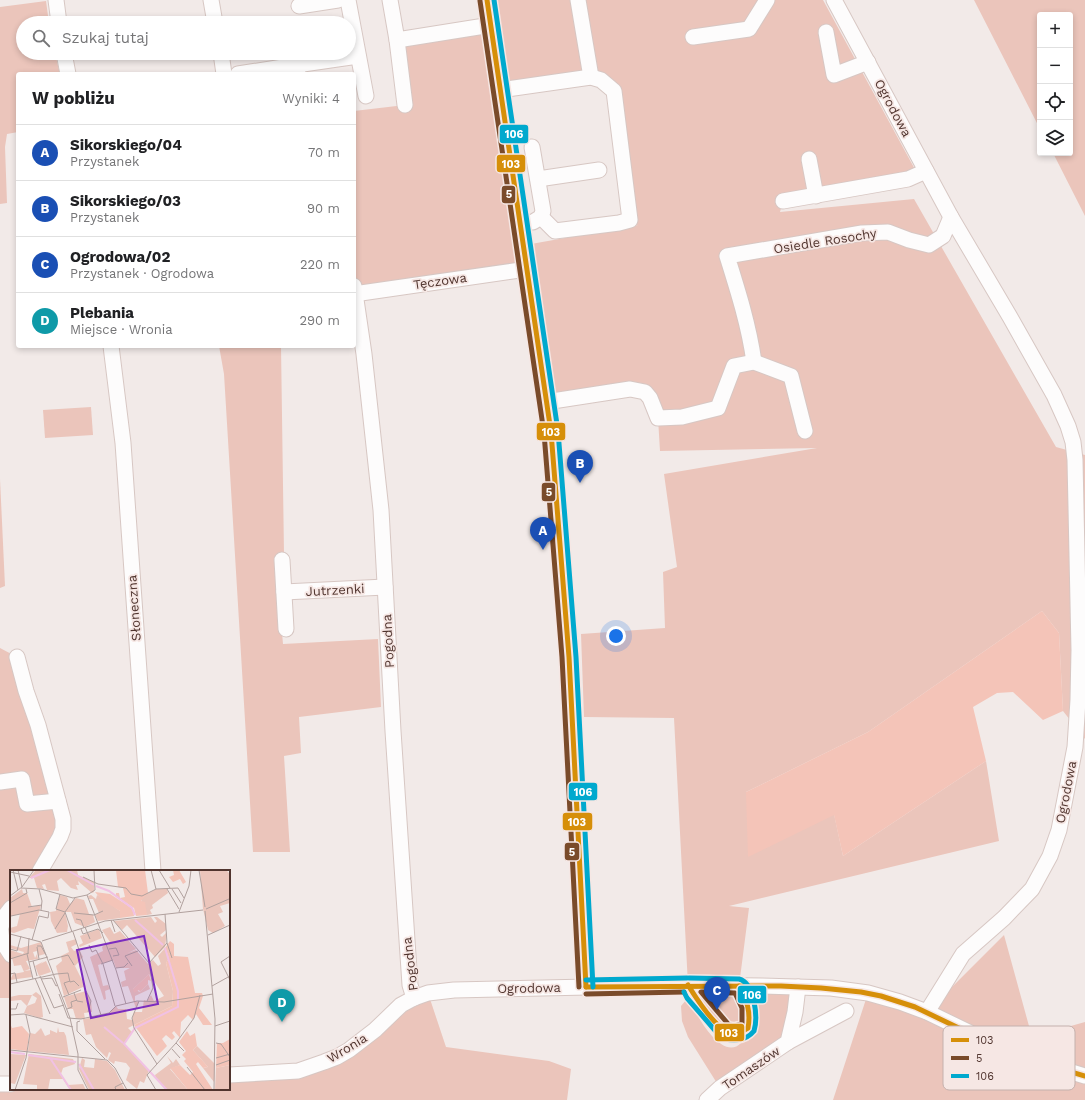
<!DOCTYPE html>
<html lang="pl">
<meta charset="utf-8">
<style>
:root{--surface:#fff;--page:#f2f2f2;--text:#202124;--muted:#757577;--line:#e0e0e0;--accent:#0b8043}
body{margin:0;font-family:"Work Sans",sans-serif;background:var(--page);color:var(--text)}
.controls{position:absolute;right:12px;top:12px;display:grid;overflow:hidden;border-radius:4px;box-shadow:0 2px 6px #0003}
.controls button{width:36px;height:36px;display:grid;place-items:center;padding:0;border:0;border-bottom:1px solid var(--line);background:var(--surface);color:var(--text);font:20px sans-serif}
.you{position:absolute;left:616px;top:636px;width:14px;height:14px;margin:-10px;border:3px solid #fff;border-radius:50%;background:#1a73e8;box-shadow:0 0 0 6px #1a73e833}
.badge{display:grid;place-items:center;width:26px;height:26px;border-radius:50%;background:var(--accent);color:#fff;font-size:13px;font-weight:700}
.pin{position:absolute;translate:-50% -33px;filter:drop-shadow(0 1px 2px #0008)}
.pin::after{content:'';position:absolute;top:21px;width:14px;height:12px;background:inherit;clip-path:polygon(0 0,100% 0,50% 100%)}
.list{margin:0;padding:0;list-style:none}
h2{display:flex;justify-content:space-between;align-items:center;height:52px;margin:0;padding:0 16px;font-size:17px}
h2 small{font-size:13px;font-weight:400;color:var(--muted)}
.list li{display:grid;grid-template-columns:26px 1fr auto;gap:12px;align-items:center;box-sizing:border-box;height:56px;padding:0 16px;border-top:1px solid var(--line)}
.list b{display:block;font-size:15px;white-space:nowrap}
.list p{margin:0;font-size:13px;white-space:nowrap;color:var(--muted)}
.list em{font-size:13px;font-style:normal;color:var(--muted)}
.icon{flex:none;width:22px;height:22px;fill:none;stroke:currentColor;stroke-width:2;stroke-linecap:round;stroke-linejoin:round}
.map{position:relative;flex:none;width:1085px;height:1100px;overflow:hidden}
.search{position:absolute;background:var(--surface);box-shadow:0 2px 6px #0003;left:16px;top:16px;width:340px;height:44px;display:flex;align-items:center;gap:10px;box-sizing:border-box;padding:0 14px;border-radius:22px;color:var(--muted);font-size:15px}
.panel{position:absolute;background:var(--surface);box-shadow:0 2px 6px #0003;left:16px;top:72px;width:340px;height:276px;border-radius:4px}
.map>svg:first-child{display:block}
</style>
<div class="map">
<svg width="1085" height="1100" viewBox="0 0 1085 1100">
<rect width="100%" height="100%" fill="#f2eae8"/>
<g fill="#ebc5bb" fill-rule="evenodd">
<path d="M 495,0 L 823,0 L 918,175 L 783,201 L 780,212 L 914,199 L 1056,447 L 1085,455 L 1085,739 L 1063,711 L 1059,633 L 1042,611 L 868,732 L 746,792 L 834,814 L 843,856 L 986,761 L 999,841 L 729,906 L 749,908 L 739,986 L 798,987 L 788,1042 L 720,1088 L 688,1037 L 682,1021 L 681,1006 L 692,993 L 744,994 L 739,986 L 688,985 L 674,718 L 584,717 L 581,634 L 665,628 L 663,572 L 677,567 L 664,474 L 817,448 L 660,451 L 658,418 L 645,392 L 555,401 L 531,244 L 638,225 L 619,223 L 624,222 L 614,91 L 601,80 L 509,89 ZM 692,994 L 724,1030 C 733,1036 739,1032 748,1029 C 746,1033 745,1039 741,1043 C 725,1060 702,1025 696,1012 C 693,1007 693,1000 692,994 Z"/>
<path d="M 974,0 L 1085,0 L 1085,216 L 1053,153 L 1070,153 L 1070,15 L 1040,15 L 1040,129 Z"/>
<path d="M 46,1 L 49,23 L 23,23 L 23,53 L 55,53 L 60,74 L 18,74 L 18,132 L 7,134 L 5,147 L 7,203 L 0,204 L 0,7 Z"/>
<path d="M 491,25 L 527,269 L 356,293 L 354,285 L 354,111 L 405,105 L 397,40 Z"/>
<path d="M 219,346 L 281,346 L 284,554 L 275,556 L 283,644 L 378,639 L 381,707 L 299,717 L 301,753 L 284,756 L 290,852 L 253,852 L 224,374 Z"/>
<path d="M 91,407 L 93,435 L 45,438 L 43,410 Z"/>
<path d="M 0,479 L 5,586 L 0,588 Z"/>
<path d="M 0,648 L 17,657 L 63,819 L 40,871 L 11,871 L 11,916 L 1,931 L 11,955 L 11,998 L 0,998 Z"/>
<path d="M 1004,935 L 1032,1037 L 1085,1022 L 1085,1100 L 833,1100 L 868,993 L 927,1012 Z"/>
<path d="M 428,993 L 446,1047 L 549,1061 L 571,1069 L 567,1100 L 0,1100 L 0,1084 L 11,1089 L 229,1089 L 229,1075 L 308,1068 Z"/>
</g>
<path fill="#f4c4b8" d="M 1042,611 L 1059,633 L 1063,711 L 1043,720 L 1013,692 L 997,693 L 973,707 L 986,761 L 843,856 L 834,815 L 748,857 L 746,792 L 868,732 Z"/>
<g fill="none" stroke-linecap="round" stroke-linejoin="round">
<defs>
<g id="minor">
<path d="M 56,0 L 59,23"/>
<path d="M 211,0 L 215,23"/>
<path d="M 348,0 L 366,96"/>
<path d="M 390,0 L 397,40 L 405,105"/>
<path d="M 487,0 L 551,432 L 569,657 L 586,987"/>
<path d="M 578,0 L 591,77"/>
<path d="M 834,0 L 951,217 L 1010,317 L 1054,395 L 1068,426 L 1073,442 L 1075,460 L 1079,650 L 1078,700 L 1075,747 L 1059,830 L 1050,856 L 1032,889 L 1004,918 L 963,954 L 927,1012"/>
<path d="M 299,6 L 338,0"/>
<path d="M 826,32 L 834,75 L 868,62"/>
<path d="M 693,37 L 749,29 L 767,0"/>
<path d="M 397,40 L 491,25"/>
<path d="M 64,53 L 68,74"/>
<path d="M 221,53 L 224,74"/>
<path d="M 296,65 L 358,56"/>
<path d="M 238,74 L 296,65 L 298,74"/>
<path d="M 500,90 L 591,77 L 601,80 L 614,91 L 630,220 L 619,223 L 555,231 L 541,217"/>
<path d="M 532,147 L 543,211 L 541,217 L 533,222"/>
<path d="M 809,159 L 816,196"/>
<path d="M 538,179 L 599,170"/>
<path d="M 783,201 L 908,179 L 926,171"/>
<path d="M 354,286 L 364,354 L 381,510 L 393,731 L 410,985 L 414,998"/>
<path d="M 354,294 L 527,269"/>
<path d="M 111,346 L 123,443 L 153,871"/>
<path d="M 754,362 C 749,326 738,291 727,256 L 862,233 L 888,232 L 909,240 L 929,245 L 943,236 L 951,217"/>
<path d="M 546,402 L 630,389 L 645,392 L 650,398 L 658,418 L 682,417 L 718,408 L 734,366 L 754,362 L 791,376 L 805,431"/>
<path d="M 282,560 L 286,629"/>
<path d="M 284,592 L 385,587"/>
<path d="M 17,657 L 26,691 L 38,725 L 63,819 L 63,829 L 60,837 L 40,871"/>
<path d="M 0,782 L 22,779 L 27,804 L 58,801"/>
<path d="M 0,931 L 4,917 L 11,908"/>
<path d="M 1,931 L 2,941 L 11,955"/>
<path d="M 788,1042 L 846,1011"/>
<path d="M 229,1075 L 298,1071 L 324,1062 L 337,1057 L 349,1050 L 375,1030 L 401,1005 L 414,998 L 428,993 L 454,990 L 680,985 L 762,986 L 831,988 L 868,993 L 900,1002 L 927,1012 L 1016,1055 L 1085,1076"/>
<path d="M 0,1084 L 11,1084"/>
<path d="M 707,1100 L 720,1088 L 788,1042 L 795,1012 L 798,987"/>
</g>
</defs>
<use href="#minor" stroke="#d7c7c3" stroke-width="17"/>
<use href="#minor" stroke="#fdfcfc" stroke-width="15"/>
<defs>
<g id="bus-1">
<path d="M 487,0 L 551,432 L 569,657 L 586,987"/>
<path d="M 688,985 C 696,998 715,1028 730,1033 C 736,1035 743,1031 748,1028 C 751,1012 747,1000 739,986"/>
<path d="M 586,987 L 781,986 L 821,988 L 861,992 L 881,996 L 915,1007 L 1015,1055 L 1085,1076"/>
</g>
<g id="bus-2">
<path d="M 480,1 L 544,433 L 562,657 L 579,987"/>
<path d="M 701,992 L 735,993 L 742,1008 L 742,1023 L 735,1026 L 729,1025 Z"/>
<path d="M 586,994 L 684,992"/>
</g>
<g id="bus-3">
<path d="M 494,0 L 558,431 L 576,657 L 593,987"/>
<path d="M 586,980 L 687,978"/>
<path d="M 684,992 L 687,998 L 719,1035 C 729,1043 745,1042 754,1031 C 758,1018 755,983 739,979 L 689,978"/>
</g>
</defs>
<use href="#bus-1" stroke="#f6e7e4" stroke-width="8"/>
<use href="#bus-2" stroke="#f6e7e4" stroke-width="8"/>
<use href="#bus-3" stroke="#f6e7e4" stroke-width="8"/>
<use href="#bus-1" stroke="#d68f09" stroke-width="5"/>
<use href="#bus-2" stroke="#7a4b2a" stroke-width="5"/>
<use href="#bus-3" stroke="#00a9ce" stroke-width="5"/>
</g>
<g text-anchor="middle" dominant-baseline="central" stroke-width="3.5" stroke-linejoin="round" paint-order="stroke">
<g font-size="13" fill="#50342e" stroke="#f6e7e4">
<text transform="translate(893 108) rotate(62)">Ogrodowa</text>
<text transform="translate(825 241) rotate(-9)">Osiedle Rosochy</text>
<text transform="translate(440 281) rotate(-8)">Tęczowa</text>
<text transform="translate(335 590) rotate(-3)">Jutrzenki</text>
<text transform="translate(134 608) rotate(-94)">Słoneczna</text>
<text transform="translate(388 641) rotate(-93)">Pogodna</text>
<text transform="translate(1066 792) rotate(-79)">Ogrodowa</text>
<text transform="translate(410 964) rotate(-97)">Pogodna</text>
<text transform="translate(529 988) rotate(-1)">Ogrodowa</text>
<text transform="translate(347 1048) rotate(-31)">Wronia</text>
<text transform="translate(751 1068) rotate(-34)">Tomaszów</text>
</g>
</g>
<g transform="translate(10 870)">
<rect width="220" height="220" fill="#f2eae8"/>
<path d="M 26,0 L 67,0 L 68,5 L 84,12 L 84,22 L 82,23 L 68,11 L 69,15 L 66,15 L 68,20 L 61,18 L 51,8 L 47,11 L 49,21 L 37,20 L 35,14 L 32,15 L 34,19 L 27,18 L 24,8 L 19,8 ZM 190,0 L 216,0 L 220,4 L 220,33 L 210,36 L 213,42 L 208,44 L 215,56 L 203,63 L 198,60 L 193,39 ZM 12,19 L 13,23 L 17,23 L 22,37 L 31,35 L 24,59 L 18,58 L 4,63 L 0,62 L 0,58 L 7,56 L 10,44 L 1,46 L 0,28 ZM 146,19 L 157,19 L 158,23 L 142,35 L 143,38 L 140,40 L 142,44 L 137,45 L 131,32 L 133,26 ZM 50,25 L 57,27 L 60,34 L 66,28 L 74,30 L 79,44 L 83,45 L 85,52 L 75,57 L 65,53 L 61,42 L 55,42 L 58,56 L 57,62 L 47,63 L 41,51 L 40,42 L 46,41 ZM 81,25 L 86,29 L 87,25 L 95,30 L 110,41 L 110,48 L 88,51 L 85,45 L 89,43 L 83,29 L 79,29 L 78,26 ZM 141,47 L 145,53 L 147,51 L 144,47 L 147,47 L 156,54 L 156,60 L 150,65 L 152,67 L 157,62 L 155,77 L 145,87 L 117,55 L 112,60 L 104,51 ZM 100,57 L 104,64 L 110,61 L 126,79 L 118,83 L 126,80 L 138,94 L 143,90 L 148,96 L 151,94 L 148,86 L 155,78 L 159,88 L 156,93 L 163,121 L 162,136 L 118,158 L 122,162 L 114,174 L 139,200 L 134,213 L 130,211 L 127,219 L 116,210 L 120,198 L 116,193 L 105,191 L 104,194 L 98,190 L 101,183 L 99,182 L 97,188 L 86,177 L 81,164 L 76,165 L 73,149 L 66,149 L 63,139 L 58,139 L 54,127 L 76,121 L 81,131 L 82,142 L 74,143 L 75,149 L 99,143 L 106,136 L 108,139 L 116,139 L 117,149 L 122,150 L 124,142 L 132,142 L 134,130 L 137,131 L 141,125 L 144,131 L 154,126 L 139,104 L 123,119 L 130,122 L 138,114 L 140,119 L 125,126 L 125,131 L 129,132 L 126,138 L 118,116 L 112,117 L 111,112 L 116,110 L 114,101 L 120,98 L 106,98 L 103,90 L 88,95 L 93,116 L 98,115 L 100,119 L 95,121 L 96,129 L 94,130 L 80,87 L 93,81 L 92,77 L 100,72 L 92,60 ZM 89,59 L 92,68 L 70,77 L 69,75 L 73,73 L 70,66 ZM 66,69 L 67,74 L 61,77 L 64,81 L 69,79 L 73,87 L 65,96 L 75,116 L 54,126 L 46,96 L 52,91 L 51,86 L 59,82 L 56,72 ZM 31,72 L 35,84 L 28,86 L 27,81 L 23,82 L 25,88 L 27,84 L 28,89 L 16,91 L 20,99 L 14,101 L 21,100 L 22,107 L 0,110 L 3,104 L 14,102 L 11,95 L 4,96 L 2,88 L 0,89 L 0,80 L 13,84 L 14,82 L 0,78 L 0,75 L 11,78 ZM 34,91 L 30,94 L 36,91 L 41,102 L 29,106 L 25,96 ZM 26,122 L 31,126 L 33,147 L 30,148 L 14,143 L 17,136 L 25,133 L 27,128 L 22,125 ZM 9,125 L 22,125 L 17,136 L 11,130 L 0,131 L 0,127 ZM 48,157 L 49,162 L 54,162 L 56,166 L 59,185 L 18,181 L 20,163 L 25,164 L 31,158 L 35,166 L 40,164 L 40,160 L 47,163 ZM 187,176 L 205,194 L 204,212 L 193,198 L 198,197 L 183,180 ZM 0,184 L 16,185 L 5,214 L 0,213 ZM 19,184 L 63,189 L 65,194 L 53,198 L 51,204 L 58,215 L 73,214 L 76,220 L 60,220 L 53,209 L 40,209 L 38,220 L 27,220 L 27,215 L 13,214 ZM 157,186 L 163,193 L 166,189 L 170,195 L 160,199 L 178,220 L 156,220 L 146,209 L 145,205 L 161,193 ZM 72,188 L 75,190 L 74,197 L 84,198 L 85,189 L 97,191 L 105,200 L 115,220 L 79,220 L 69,199 ZM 220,195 L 220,220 L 205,220 L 206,198 Z" fill="#ebc5bb"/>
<path d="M 106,0 L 135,0 L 138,23 L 131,31 L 135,32 L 137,45 L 126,46 L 124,38 L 106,26 L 106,23 L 109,23 L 110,28 L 115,27 L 113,18 L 108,17 ZM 163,0 L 169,0 L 176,12 L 173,14 L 170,9 L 163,12 L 159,7 L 164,5 ZM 85,22 L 100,24 L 123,39 L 124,46 L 110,48 L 110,41 L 92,30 ZM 160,71 L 164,74 L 164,86 L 178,87 L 185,123 L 192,123 L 193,126 L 189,138 L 202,155 L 193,155 L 186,144 L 183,150 L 178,145 L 171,152 L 170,168 L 164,161 L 162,163 L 165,167 L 162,170 L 156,165 L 152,169 L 157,176 L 147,186 L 124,155 L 162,136 L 163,121 L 156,93 L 159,88 L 155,78 ZM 139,104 L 141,111 L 138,110 L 138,114 L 130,122 L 129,120 L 124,123 L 123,119 ZM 0,153 L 2,158 L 12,156 L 19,164 L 17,181 L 0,179 ZM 177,161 L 180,166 L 185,163 L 187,176 L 183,180 L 198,197 L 193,198 L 188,192 L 186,194 L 203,220 L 178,220 L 160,198 L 170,195 L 180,205 L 183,202 L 174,191 L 176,189 L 172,185 L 176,181 L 169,172 ZM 220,169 L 220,195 L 206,198 L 207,173 L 213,173 Z" fill="#f4c4b8"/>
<path fill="none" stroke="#f1c1e4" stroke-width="2" d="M 57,0 L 84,15M 21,8 L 40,0M 86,16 L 99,21 L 122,38 L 125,45M 125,50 L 153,75M 155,78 L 168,121 L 168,137 L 125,158 L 114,174 L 157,220M 94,157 L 113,173M 0,182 L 15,184M 18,185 L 66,192M 40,188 L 61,220M 69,194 L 84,220"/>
<path fill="none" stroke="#b1a19e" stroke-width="1" d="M 3,0 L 8,20M 8,0 L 12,17M 141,0 L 146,19M 149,0 L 160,18M 189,0 L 195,37M 0,2 L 19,6M 73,7 L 88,14 L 116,18 L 121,24 L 132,26 L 146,19 L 168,18 L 174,28M 11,18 L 31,19 L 63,28 L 77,25 L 85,20 L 84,0M 29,19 L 32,31 L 31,40M 157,19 L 169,39M 162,19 L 171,33M 50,24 L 46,39 L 55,42 L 65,28M 77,25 L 106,100 L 116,134M 0,26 L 12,17 L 24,0M 0,33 L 17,23 L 16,19M 18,37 L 32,35M 196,39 L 219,29M 195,41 L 205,149 L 204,220M 55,42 L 62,62M 169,42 L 179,16 L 181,0M 64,43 L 84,45 L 93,41M 155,44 L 157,73 L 162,88M 1,46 L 29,40 L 39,42 L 38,48 L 29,46 L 22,70M 66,49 L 71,50 L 74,58M 101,50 L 105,62M 103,50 L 139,93 L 143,118 L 137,131M 75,57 L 80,69M 45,59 L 55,43M 71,59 L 73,64 L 88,59 L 93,63M 63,62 L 91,145M 0,64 L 31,72M 198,65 L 220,55M 32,71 L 95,51 L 193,40M 31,72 L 60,148 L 68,184 L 68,200 L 78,220M 79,75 L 82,82 L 86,80 L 93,94 L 105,136M 27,76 L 31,76 L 36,85M 27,77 L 29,89M 0,79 L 7,81 L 11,66M 99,79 L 106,78 L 109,85 L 103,86M 18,83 L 19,68M 17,84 L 23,109M 220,86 L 211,92 L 220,110M 0,89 L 19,83M 39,90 L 58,85 L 64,95M 23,91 L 27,106M 19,92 L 38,87M 139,93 L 157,73M 91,94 L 103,90M 122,96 L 115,86 L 128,81M 106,98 L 114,97 L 118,93M 0,104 L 5,103 L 7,112M 46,104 L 58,103 L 60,112 L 64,111 L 69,116M 30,106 L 44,138 L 54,135M 25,108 L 40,144M 31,109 L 42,108 L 46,116 L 48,115M 0,114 L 46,104M 202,116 L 220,106M 76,121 L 81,131 L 78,142M 64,123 L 67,131 L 73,132M 49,124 L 58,148 L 71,149 L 99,143 L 106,136 L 127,131 L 154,132 L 203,124M 59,125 L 54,113 L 60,111M 53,127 L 71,120M 129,131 L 122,148 L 124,158 L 147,194M 0,139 L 6,139 L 8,133M 57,139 L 62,137 L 61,132 L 67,130M 0,145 L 14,144 L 63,157M 70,151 L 67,152 L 67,161 L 95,189M 205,156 L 220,151M 206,173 L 211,174 L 220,187M 162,179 L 170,188M 0,180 L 97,190 L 105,198 L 117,220M 174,181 L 166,173 L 184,148 L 190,125M 206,188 L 220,184M 206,195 L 220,190M 177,197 L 195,220M 5,220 L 16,188 L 20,163 L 16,145M 106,220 L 105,217 L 113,213M 146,220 L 137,205 L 166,173"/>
<path fill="#7b2cbf" fill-opacity="0.15" stroke="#7b2cbf" stroke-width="2" d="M 134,66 L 148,134 L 81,148 L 67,80 Z"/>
<rect width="220" height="220" fill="none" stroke="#50342e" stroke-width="2"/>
</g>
<rect x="943" y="1026" width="132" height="64" rx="6" fill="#f6e7e4" stroke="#c4b1ad" stroke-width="1"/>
<rect x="951" y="1038" width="18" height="4" fill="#d68f09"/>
<rect x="951" y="1056" width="18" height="4" fill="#7a4b2a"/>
<rect x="951" y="1074" width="18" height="4" fill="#00a9ce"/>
<g font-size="11" fill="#50342e">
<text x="976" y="1044">103</text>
<text x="976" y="1062">5</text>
<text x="976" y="1080">106</text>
</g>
<g stroke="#f6e7e4" stroke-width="1.5">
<rect x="499" y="124" width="30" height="20" rx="4" fill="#00a9ce"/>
<rect x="496" y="154" width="30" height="19" rx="4" fill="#d68f09"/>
<rect x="501" y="185" width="15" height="19" rx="4" fill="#7a4b2a"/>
<rect x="536" y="422" width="30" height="19" rx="4" fill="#d68f09"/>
<rect x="541" y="482" width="15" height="20" rx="4" fill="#7a4b2a"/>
<rect x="568" y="782" width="30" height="19" rx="4" fill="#00a9ce"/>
<rect x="562" y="812" width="31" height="19" rx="4" fill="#d68f09"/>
<rect x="564" y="842" width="16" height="19" rx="4" fill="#7a4b2a"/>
<rect x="737" y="985" width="30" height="19" rx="4" fill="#00a9ce"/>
<rect x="714" y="1023" width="31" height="19" rx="4" fill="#d68f09"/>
</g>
<g font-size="11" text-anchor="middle" font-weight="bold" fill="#fff">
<text x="514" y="138">106</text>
<text x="511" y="168">103</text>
<text x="509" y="198">5</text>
<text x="551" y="436">103</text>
<text x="549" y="496">5</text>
<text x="583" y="796">106</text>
<text x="577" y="826">103</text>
<text x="572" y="856">5</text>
<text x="752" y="999">106</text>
<text x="729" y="1037">103</text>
</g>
</svg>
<div class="controls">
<button>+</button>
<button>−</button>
<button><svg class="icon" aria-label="locate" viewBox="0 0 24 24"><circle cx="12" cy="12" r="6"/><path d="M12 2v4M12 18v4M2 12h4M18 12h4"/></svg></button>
<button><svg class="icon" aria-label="layers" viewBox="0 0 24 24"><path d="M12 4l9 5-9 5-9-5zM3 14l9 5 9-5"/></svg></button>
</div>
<div class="you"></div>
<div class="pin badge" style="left:543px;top:550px;background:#1a4fb4">A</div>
<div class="pin badge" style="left:580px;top:483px;background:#1a4fb4">B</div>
<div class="pin badge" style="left:717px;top:1010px;background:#1a4fb4">C</div>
<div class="pin badge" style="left:282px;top:1022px;background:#0f9aa8">D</div>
<div class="search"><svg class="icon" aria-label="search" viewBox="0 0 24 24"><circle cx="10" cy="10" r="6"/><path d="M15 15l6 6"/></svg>Szukaj tutaj</div>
<section class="panel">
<h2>W pobliżu<small>Wyniki: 4</small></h2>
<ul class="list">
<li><span class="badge" style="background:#1a4fb4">A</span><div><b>Sikorskiego/04</b><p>Przystanek</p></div><em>70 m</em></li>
<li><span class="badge" style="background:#1a4fb4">B</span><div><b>Sikorskiego/03</b><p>Przystanek</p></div><em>90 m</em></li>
<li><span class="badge" style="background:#1a4fb4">C</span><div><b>Ogrodowa/02</b><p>Przystanek · Ogrodowa</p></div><em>220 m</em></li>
<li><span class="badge" style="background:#0f9aa8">D</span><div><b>Plebania</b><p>Miejsce · Wronia</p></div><em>290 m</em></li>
</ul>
</section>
</div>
